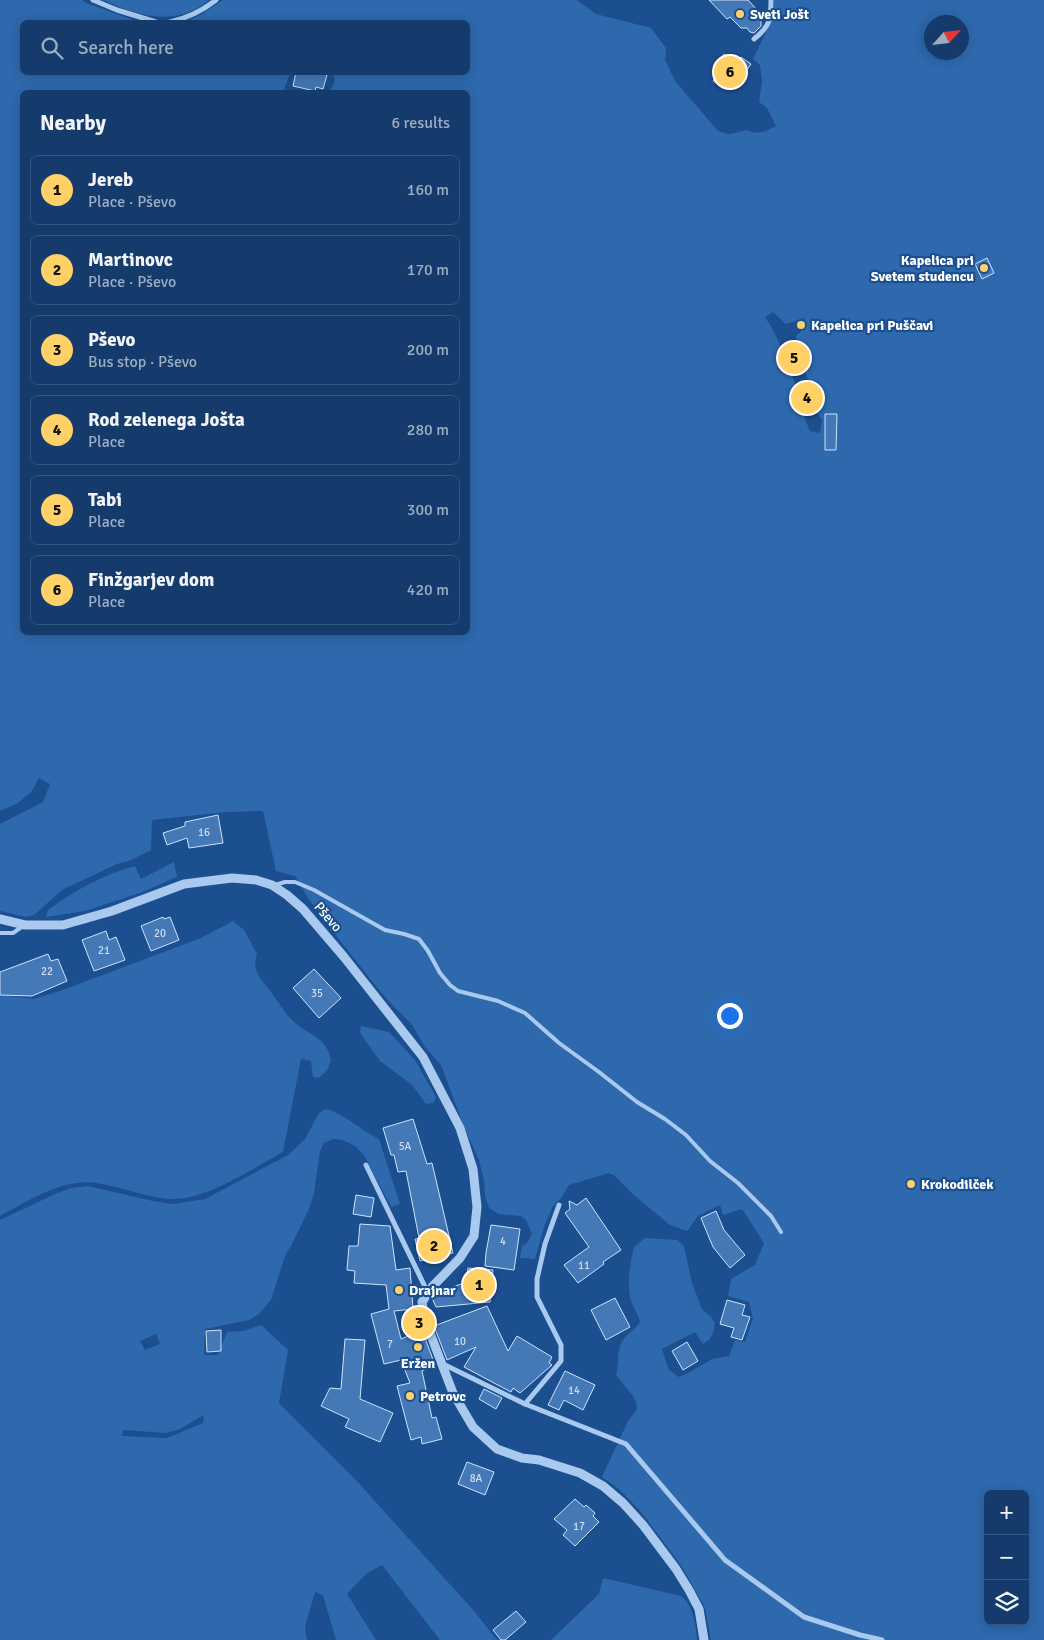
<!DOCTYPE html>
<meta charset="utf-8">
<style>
:root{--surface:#143b6b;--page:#214673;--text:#f1f3f6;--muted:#9dadc1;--line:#33557e;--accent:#ffd166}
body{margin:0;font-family:Signika,sans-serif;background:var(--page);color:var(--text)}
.controls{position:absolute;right:15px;bottom:15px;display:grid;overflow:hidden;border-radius:8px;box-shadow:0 2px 12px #0003}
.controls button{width:45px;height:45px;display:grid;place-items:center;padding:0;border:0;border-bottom:1px solid var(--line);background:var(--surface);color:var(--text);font:25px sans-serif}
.compass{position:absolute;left:924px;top:15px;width:45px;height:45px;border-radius:50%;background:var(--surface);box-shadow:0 2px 12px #0003;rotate:63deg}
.you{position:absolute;left:729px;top:1015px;width:18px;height:18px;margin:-12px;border:4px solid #fff;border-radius:50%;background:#1a73e8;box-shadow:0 0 0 8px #1a73e833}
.badge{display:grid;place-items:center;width:32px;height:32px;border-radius:50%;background:var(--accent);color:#111;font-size:16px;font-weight:700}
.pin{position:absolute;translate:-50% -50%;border:2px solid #fff;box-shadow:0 1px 5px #0006}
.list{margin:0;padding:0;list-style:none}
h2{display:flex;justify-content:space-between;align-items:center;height:65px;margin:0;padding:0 20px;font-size:21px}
h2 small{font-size:16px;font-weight:400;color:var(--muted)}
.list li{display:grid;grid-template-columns:32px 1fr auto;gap:15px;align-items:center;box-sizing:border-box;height:70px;margin:0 10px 10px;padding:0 10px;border:1px solid var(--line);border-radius:8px}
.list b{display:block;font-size:19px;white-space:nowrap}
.list p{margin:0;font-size:16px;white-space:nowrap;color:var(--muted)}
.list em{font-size:16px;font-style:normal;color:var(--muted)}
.icon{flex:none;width:28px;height:28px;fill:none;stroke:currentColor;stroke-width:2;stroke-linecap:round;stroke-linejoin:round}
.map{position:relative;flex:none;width:1044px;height:1640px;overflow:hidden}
.search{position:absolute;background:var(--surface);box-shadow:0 2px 12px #0003;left:20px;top:20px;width:450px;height:55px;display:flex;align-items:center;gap:12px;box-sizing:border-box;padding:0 18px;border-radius:8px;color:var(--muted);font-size:19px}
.panel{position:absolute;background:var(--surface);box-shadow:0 2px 12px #0003;left:20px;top:90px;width:450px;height:545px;border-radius:8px}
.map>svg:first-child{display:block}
</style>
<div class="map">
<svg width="1044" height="1640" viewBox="0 0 1044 1640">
<rect width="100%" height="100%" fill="#1b4f8f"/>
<g fill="#2e69ad" fill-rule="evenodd">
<path d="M 0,0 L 82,0 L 86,3 L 139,22 L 22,22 L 22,72 L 290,73 L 284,89 L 296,92 L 22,92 L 22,632 L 468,632 L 468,92 L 330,92 L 335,80 L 332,73 L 468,72 L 468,22 L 186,22 L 202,14 L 223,0 L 577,0 L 596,14 L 651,28 L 666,48 L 665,60 L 675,81 L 717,130 C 731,137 733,133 747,130 C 757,136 767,131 776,126 L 767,108 L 759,102 L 762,81 L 760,65 L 753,59 L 774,16 L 774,0 L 1044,0 L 1044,1640 L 711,1640 L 705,1608 L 681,1565 L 641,1512 L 619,1489 L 602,1477 L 628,1421 L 637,1409 L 636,1402 L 632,1395 L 616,1375 C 619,1366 617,1346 623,1340 C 628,1333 635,1330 640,1322 C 638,1315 635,1310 632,1304 C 626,1287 630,1263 634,1247 L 645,1238 L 677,1240 L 684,1246 L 692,1283 L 702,1309 L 711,1317 L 715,1323 L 713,1333 L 709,1340 L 703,1344 L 695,1332 L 662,1349 L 669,1370 L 679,1377 L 690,1372 L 712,1359 L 729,1356 L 735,1340 L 745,1342 L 753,1318 L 749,1302 L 728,1296 L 731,1279 L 755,1265 L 764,1243 L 742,1209 L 723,1215 L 720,1205 L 698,1216 L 687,1231 L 670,1225 L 635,1196 L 615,1176 L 609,1173 L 569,1185 L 561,1198 L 553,1206 L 545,1224 L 535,1259 L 520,1258 L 522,1246 L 527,1243 L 532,1234 L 526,1220 L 521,1216 L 499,1214 L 489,1208 L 485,1196 L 484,1181 L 479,1160 L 464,1127 L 441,1065 L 425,1047 L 411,1023 L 394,1007 L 375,985 L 335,934 L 308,898 L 295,876 L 276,871 L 263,811 L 225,812 L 152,820 L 151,850 L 129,861 L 117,864 L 62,890 L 34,915 L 26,917 L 0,911 L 0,824 L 43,802 L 50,784 L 39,778 L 31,792 L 18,803 L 0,811 ZM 932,22 L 962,22 L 962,52 L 932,52 ZM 773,312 L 786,324 L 804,318 L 806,327 L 796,336 L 798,348 L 805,369 L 809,385 L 817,412 L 822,420 L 820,433 L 810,431 C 803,416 801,402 796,386 C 788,363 778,336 765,317 ZM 988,1494 L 1025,1494 L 1025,1621 L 988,1621 Z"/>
<path d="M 103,0 L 209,0 C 176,28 139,16 103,0 Z"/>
<path d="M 174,862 L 177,877 L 140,893 L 85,911 L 46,917 L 48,910 C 74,891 104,874 135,866 L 141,879 Z"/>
<path d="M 233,921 L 244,930 L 257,954 C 250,974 264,980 273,995 C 280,1004 285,1014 294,1022 C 310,1036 325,1036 331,1059 L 328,1069 L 319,1078 L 313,1077 L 311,1061 L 301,1059 L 283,1152 C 256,1167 217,1192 186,1198 C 156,1203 126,1187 96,1183 C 64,1178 28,1201 0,1216 L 0,995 L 33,999 L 60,991 L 201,938 Z"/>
<path d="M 361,1026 L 389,1032 L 415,1060 L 436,1097 L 433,1103 L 426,1104 L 412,1085 L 380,1061 L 360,1033 Z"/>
<path d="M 326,1109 C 345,1114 360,1130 379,1139 L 400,1204 L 391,1207 L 364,1155 L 355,1146 L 343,1140 L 333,1139 L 324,1143 L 320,1151 L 314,1193 L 309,1209 L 291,1246 L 285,1256 L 271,1300 L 259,1314 L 249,1320 L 205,1329 L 204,1355 L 218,1355 L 227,1332 L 243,1331 L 261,1325 L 288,1350 L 279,1403 L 354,1478 L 474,1611 L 497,1640 L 440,1640 L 382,1565 L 366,1574 L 347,1594 L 376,1640 L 336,1640 L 323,1595 L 315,1592 L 305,1627 L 307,1640 L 0,1640 L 0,1220 L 55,1194 L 71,1188 L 88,1186 L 153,1201 L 173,1204 L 205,1199 L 288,1155 L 305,1139 L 319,1113 ZM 156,1334 L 160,1344 L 145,1350 L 140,1341 ZM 204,1415 L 203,1423 L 167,1438 L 122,1436 L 123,1430 L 165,1433 L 178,1430 Z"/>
<path d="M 603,1578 L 681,1596 C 693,1605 696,1625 697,1640 L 551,1640 L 599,1594 Z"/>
</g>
<g fill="#4478b7" stroke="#cfe3fa">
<path d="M 709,0 L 748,0 L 759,12 L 758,17 L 761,21 L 761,26 L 754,33 L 750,32 L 747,28 L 741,28 L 730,17 L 727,19 Z"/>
<path d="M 724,54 L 737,63 L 741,57 L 751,64 L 738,83 L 730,78 L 723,88 L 713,81 L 718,74 L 713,71 Z"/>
<path d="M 296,72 L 315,72 L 327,75 L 323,89 L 316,87 L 315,91 L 293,86 Z"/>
<path d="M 987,258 L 994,273 L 982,279 L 975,264 Z"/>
<path d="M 813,386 L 817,412 L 802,414 L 797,389 Z"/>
<path d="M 825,414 L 837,414 L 836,450 L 825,450 Z"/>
<path d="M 218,815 L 223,843 L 189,848 L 187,838 L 167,845 L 163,833 L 185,826 L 185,822 Z"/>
<path d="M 163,917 L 164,919 L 170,917 L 179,940 L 151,951 L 141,926 Z"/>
<path d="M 106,931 L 109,940 L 116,937 L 125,960 L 94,971 L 82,940 Z"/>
<path d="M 48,954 L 51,961 L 58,959 L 67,981 L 32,996 L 0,995 L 0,972 Z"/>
<path d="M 314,969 L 341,998 L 319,1018 L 293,988 Z"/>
<path d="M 413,1119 L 427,1164 L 432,1163 L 453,1253 L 420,1261 L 415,1239 L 419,1238 L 406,1171 L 398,1172 L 394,1155 L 391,1155 L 383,1128 Z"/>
<path d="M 356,1195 L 374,1198 L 371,1217 L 353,1214 Z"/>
<path d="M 586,1198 L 621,1250 L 603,1262 L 604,1264 L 578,1283 L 564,1265 L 589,1247 L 565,1213 L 570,1209 L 569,1201 L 577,1205 Z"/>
<path d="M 716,1211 L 724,1230 L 745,1255 L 730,1268 L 713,1247 L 701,1218 Z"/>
<path d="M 360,1224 L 390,1226 L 396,1270 L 410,1268 L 413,1309 L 394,1311 L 401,1339 L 422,1330 L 435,1365 L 422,1371 L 432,1418 L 436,1417 L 442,1439 L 422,1444 L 421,1437 L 411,1440 L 397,1386 L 410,1383 L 401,1360 L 384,1364 L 371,1314 L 389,1309 L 386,1285 L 354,1283 L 355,1271 L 347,1270 L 349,1246 L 358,1246 Z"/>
<path d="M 491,1225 L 520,1229 L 514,1270 L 485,1266 L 486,1253 Z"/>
<path d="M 468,1268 L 493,1270 L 490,1302 L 436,1307 L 432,1298 L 435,1294 L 466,1282 Z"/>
<path d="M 615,1298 L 630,1327 L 606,1340 L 591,1310 Z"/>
<path d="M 727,1300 L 745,1305 L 742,1315 L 750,1317 L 742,1340 L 731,1337 L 734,1328 L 720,1324 Z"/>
<path d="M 487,1306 L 508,1351 L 517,1336 L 552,1357 L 549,1363 L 552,1365 L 520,1393 L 513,1388 L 511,1392 L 464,1367 L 476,1347 L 447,1360 L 434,1326 Z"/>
<path d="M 221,1330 L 221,1351 L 207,1352 L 206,1331 Z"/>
<path d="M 345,1339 L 365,1340 L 360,1399 L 393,1413 L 380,1442 L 345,1427 L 349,1419 L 321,1406 L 330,1388 L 341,1389 Z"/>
<path d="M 687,1342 L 698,1361 L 683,1370 L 672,1351 Z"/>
<path d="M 565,1371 L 595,1385 L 583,1410 L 564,1400 L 559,1410 L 548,1405 Z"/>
<path d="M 484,1389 L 502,1398 L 496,1409 L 479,1399 Z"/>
<path d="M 467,1462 L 494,1472 L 485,1495 L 458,1484 Z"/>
<path d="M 575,1499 L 584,1507 L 586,1505 L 595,1513 L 593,1516 L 599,1522 L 575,1546 L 563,1535 L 567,1530 L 554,1519 Z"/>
<path d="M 516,1611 L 526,1622 L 505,1640 L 501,1640 L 493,1630 Z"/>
</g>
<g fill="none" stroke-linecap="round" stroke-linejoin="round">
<g stroke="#a9c9ee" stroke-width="4">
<path d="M 275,885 L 285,882 L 295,882 L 314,890 L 385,930 L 404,934 L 419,939 L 428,951 L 440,973 L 450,985 L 458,991 L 498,1001 L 525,1013 L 559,1043 L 599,1072 L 637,1102 L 665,1119 L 686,1135 L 710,1161 L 738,1183 L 771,1216 L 781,1232"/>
<path d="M 0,933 L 13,933 L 23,926"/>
</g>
<g stroke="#a9c9ee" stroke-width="5">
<path d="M 93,0 L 117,10 L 156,22"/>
<path d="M 170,22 C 188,18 202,11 216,0"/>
<path d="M 754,39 C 770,26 771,20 771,0"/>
<path d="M 366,1165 L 428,1293"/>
<path d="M 443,1364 L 525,1404 L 626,1444 L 725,1560 L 804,1617 L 860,1635 L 882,1640"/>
<path d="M 525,1404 L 561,1361 L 561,1345 L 537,1297 L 537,1279 L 545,1244 L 559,1205"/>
</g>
<path stroke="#a9c9ee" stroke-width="9" d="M 0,919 L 25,925 L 63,925 L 112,911 L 184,884 L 232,878 L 256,880 L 272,885 L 287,895 L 303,909 L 344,957 L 423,1057 L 460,1128 L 473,1169 L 477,1207 L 474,1236 L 460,1258 L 432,1287 L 422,1302 L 425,1320 L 453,1393 L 473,1427 L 497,1449 L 522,1458 L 539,1460 L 580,1473 L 603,1486 L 623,1503 L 643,1525 L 676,1569 L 689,1590 L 699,1609 L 704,1640"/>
</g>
<g fill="#ffd166" stroke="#1b4f8f" stroke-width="2">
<circle cx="740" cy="14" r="5"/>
<circle cx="984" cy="268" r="5"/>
<circle cx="801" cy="325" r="5"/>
<circle cx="911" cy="1184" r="5"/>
<circle cx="399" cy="1290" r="5"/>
<circle cx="418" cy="1347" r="5"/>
<circle cx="410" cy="1396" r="5"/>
</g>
<g text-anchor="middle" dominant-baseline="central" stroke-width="4.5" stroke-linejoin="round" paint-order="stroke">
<g font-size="11" fill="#d0dded">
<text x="204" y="832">16</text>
<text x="160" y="933">20</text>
<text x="104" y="950">21</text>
<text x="47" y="971">22</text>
<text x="317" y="993">35</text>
<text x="405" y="1146">5A</text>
<text x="503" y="1241">4</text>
<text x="584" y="1265">11</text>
<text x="460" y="1341">10</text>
<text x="390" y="1344">7</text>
<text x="574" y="1390">14</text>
<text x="476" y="1478">8A</text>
<text x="579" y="1526">17</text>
</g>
<g font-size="14" font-weight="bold" fill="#fff" stroke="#1b4f8f" text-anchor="start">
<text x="750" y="14">Sveti Jošt</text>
<text x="974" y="260" text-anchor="end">Kapelica pri<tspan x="974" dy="16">Svetem studencu</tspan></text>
<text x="811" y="325">Kapelica pri Puščavi</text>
<text x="921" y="1184">Krokodilček</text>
<text x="409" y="1290">Drajnar</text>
<text x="418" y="1363" text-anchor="middle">Eržen</text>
<text x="420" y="1396">Petrovc</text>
</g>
<g font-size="14" fill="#fff" stroke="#1b4f8f">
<text transform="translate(328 917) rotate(49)">Pševo</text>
</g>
</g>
</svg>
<div class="controls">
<button>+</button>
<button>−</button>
<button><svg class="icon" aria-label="layers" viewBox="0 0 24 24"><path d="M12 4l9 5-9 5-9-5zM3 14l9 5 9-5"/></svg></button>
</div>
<svg class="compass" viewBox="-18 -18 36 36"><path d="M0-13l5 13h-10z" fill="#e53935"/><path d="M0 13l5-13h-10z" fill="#9dadc1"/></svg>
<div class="you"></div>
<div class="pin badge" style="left:479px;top:1285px">1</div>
<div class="pin badge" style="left:434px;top:1246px">2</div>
<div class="pin badge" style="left:419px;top:1323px">3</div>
<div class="pin badge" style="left:807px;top:398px">4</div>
<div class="pin badge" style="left:794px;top:358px">5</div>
<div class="pin badge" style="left:730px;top:72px">6</div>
<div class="search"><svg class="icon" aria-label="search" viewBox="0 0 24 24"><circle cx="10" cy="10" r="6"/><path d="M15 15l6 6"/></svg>Search here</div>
<section class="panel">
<h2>Nearby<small>6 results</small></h2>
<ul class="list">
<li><span class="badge">1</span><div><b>Jereb</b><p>Place · Pševo</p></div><em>160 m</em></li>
<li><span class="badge">2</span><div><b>Martinovc</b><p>Place · Pševo</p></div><em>170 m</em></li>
<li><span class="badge">3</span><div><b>Pševo</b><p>Bus stop · Pševo</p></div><em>200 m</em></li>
<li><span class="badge">4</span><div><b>Rod zelenega Jošta</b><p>Place</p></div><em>280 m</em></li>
<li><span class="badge">5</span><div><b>Tabi</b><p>Place</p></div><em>300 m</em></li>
<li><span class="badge">6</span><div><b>Finžgarjev dom</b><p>Place</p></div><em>420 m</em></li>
</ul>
</section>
</div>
